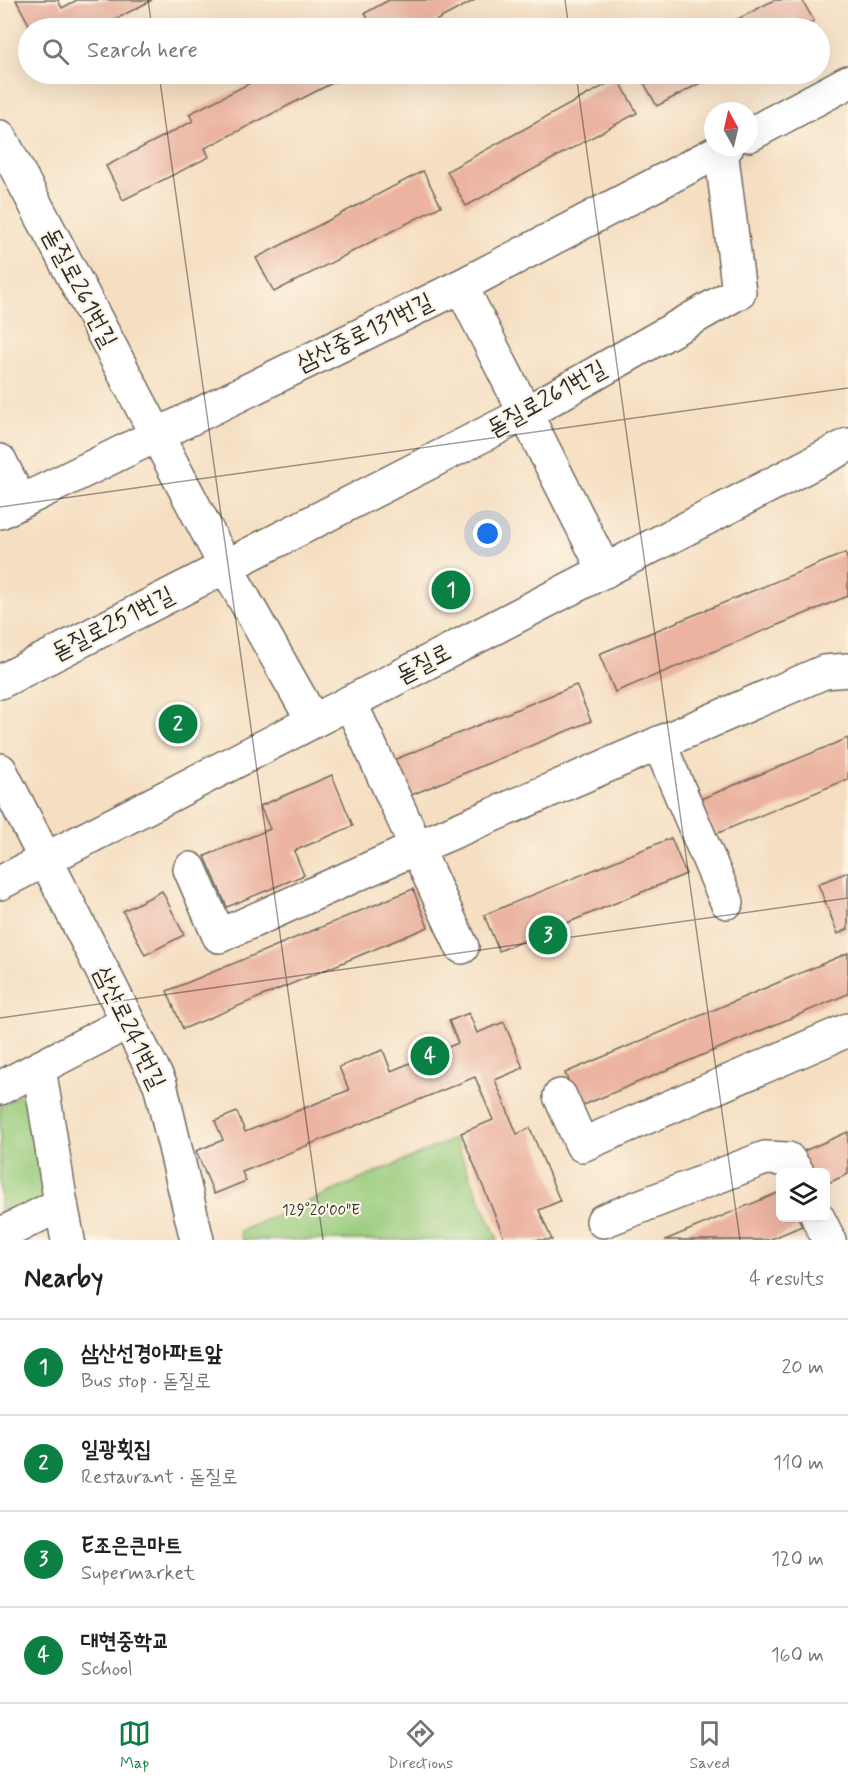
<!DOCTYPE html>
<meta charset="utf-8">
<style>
:root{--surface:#fff;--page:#f6f6f6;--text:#202124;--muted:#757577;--line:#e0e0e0;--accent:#0b8043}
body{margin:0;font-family:Mynerve,"Poor Story",sans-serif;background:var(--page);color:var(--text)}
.controls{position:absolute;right:18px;bottom:18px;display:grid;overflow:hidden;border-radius:9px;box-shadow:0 6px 24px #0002}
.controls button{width:54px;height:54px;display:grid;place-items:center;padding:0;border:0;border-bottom:2px solid var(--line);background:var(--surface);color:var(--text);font:30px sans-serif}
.compass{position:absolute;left:704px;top:102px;width:54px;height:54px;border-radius:50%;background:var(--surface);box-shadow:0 6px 24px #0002;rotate:352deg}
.you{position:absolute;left:488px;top:534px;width:21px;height:21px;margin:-15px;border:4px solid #fff;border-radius:50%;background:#1a73e8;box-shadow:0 0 0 9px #1a73e833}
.badge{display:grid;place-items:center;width:39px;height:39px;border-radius:50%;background:var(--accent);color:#fff;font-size:20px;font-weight:700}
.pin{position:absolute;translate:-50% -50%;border:3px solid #fff;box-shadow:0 2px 6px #0006}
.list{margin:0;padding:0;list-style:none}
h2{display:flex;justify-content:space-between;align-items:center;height:78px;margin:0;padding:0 24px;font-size:26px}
h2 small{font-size:20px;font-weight:400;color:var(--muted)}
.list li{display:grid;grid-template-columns:39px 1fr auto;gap:18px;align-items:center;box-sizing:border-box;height:96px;padding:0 24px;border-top:2px solid var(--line)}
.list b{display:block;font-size:22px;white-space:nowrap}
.list p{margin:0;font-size:20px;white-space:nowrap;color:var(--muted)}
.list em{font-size:20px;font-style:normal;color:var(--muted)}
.icon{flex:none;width:33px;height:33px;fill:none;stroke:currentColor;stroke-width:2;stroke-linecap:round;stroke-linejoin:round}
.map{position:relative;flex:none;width:848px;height:1240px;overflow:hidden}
.search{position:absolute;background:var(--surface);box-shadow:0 6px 24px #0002;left:18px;right:18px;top:18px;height:66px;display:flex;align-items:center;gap:15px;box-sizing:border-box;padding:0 21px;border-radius:33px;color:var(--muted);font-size:22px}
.sheet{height:462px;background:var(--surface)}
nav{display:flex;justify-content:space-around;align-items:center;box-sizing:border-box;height:84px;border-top:2px solid var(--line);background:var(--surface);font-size:16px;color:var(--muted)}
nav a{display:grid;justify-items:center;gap:3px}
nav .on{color:var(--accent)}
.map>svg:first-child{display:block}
</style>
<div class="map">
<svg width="848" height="1240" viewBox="0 0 848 1240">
<rect width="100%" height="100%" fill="#fcf5e5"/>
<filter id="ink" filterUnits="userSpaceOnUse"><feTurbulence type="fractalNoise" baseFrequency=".0167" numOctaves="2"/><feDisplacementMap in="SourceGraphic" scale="12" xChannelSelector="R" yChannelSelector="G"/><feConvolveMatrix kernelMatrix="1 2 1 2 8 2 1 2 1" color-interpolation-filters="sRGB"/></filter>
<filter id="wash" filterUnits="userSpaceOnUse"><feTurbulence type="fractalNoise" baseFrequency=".008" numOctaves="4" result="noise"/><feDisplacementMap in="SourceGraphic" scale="24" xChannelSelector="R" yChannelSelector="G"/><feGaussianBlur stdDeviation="1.35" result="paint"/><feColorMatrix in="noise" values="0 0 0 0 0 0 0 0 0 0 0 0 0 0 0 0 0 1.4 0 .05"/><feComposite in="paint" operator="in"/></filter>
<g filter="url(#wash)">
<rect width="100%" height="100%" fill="#f5dec1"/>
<g fill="#97cb7c" stroke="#617b54" stroke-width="1.5">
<path d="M 30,1090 L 44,1198 L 0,1220 L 0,1105 Z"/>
<path d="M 454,1139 L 498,1240 L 242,1240 L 240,1231 Z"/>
</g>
<g id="blocks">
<g fill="#ebb3a0">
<path d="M 16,0 L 58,0 L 62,8 L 77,0 L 152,0 L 99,28 L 31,28 Z"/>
<path d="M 389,0 L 475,0 L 422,28 L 373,28 L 365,13 Z"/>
<path d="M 774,0 L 802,0 L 814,21 L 800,28 L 721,28 Z"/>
<path d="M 268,74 L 350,74 L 205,148 L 209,157 L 123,200 L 106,166 L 193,121 L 189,114 Z"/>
<path d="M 639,74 L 717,74 L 657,106 Z"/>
<path d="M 618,78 L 637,113 L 466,206 L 447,171 Z"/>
<path d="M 423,171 L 441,206 L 274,292 L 256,258 Z"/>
<path d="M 845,553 L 848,561 L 848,596 L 615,692 L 599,654 Z"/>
<path d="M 576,685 L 591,721 L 404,798 L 389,762 Z"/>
<path d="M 848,738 L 848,779 L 711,836 L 696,801 Z"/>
<path d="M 332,775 L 353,826 L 294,851 L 304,875 L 227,907 L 205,856 L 270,829 L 260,806 Z"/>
<path d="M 671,838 L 686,874 L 499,951 L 484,915 Z"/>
<path d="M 848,872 L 848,929 L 838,934 L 818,884 Z"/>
<path d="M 413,889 L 428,927 L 183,1029 L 167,991 Z"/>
<path d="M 162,891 L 184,935 L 145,955 L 123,911 Z"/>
<path d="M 848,953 L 848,994 L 579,1107 L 565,1073 Z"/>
<path d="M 469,1013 L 477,1033 L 504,1022 L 523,1068 L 495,1080 L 517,1134 L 530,1128 L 560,1201 L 539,1210 L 552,1240 L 505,1240 L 461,1133 L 493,1120 L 475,1077 L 242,1172 L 246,1181 L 214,1194 L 196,1151 L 223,1140 L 215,1121 L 237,1112 L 245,1132 L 349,1090 L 339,1067 L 383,1050 L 391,1071 L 458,1043 L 449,1021 Z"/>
<path d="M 848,1132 L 848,1174 L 826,1184 L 826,1172 L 805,1172 L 797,1154 Z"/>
<path d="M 780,1192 L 780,1218 L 798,1218 L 802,1226 L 769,1240 L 665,1240 Z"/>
</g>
</g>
</g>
<g filter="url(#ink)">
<use href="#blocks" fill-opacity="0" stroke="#726a60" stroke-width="1.5"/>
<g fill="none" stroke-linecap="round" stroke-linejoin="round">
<defs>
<g id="minor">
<path d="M 749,135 L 848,82"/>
<path d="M 0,137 L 226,567 L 313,721"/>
<path d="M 461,286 L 605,571"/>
<path d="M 0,461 L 20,502"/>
<path d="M 0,512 L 461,286 L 727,147"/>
<path d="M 0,682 L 526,413 L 739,292 L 721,150"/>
<path d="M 350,702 L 462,947"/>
<path d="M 659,743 L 727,902"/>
<path d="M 0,770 L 160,1084 L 197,1240"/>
<path d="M 190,869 L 219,936 L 416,848 L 824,672 L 848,670"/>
<path d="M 39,1068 L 61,1204 L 68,1240"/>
<path d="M 0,1088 L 128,1022"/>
<path d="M 560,1096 L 582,1145 L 848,1030"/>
<path d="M 818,1218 L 829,1240"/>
<path d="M 603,1221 L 765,1158 L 788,1159 L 797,1172"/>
<path d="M 0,1235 L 61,1204"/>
</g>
<path id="major" d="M 0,883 L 848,445"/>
</defs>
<use href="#minor" stroke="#726a60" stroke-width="36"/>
<use href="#major" stroke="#726a60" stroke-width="36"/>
<use href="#minor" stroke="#fff" stroke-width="33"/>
<use href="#major" stroke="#fff" stroke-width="33"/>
</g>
</g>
<path fill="none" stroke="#2b2b2b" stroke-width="1.5" stroke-opacity="0.45" d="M 148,0 L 152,28M 565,0 L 569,28M 159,74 L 323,1240M 576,74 L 740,1240M 0,507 L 848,388M 0,1018 L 848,898"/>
<g text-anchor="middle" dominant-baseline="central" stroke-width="4.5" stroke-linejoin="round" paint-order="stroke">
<g font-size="24" fill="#2b2b2b" stroke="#fcf5e5">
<text transform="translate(79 288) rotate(62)">돋질로261번길</text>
<text transform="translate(365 333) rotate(-26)">삼산중로131번길</text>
<text transform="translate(547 399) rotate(-29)">돋질로261번길</text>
<text transform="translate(113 624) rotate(-27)">돋질로251번길</text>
<text transform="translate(424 664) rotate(-27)">돋질로</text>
<text transform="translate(129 1028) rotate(64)">삼산로241번길</text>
</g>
</g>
<g font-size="15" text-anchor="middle" fill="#2b2b2b" stroke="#fcf5e5" stroke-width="4.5" stroke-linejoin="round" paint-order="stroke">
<text x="321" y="1215">129°20'00"E</text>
</g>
</svg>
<div class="controls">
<button><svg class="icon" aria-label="layers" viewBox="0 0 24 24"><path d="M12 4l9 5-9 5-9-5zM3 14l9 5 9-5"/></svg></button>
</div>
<svg class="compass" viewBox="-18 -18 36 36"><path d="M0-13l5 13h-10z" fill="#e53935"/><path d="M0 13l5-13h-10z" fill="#757577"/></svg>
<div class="you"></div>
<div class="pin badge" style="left:451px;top:590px">1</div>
<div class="pin badge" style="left:178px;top:724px">2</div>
<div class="pin badge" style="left:548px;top:935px">3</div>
<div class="pin badge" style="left:430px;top:1056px">4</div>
<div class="search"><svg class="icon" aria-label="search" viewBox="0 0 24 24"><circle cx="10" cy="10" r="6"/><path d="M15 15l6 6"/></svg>Search here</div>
</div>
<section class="sheet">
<h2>Nearby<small>4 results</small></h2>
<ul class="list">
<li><span class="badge">1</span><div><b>삼산선경아파트앞</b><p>Bus stop · 돋질로</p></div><em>20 m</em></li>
<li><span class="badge">2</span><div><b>일광횟집</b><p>Restaurant · 돋질로</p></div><em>110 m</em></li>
<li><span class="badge">3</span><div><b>E조은큰마트</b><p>Supermarket</p></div><em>120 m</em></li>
<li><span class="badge">4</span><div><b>대현중학교</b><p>School</p></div><em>160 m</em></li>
</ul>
</section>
<nav>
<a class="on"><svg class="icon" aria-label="map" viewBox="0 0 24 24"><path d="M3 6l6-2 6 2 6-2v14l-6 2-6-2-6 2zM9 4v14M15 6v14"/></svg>Map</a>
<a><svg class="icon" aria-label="directions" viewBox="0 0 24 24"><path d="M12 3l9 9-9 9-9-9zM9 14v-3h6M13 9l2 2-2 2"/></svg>Directions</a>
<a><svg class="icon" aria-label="saved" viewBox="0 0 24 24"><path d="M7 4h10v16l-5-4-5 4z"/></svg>Saved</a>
</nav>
